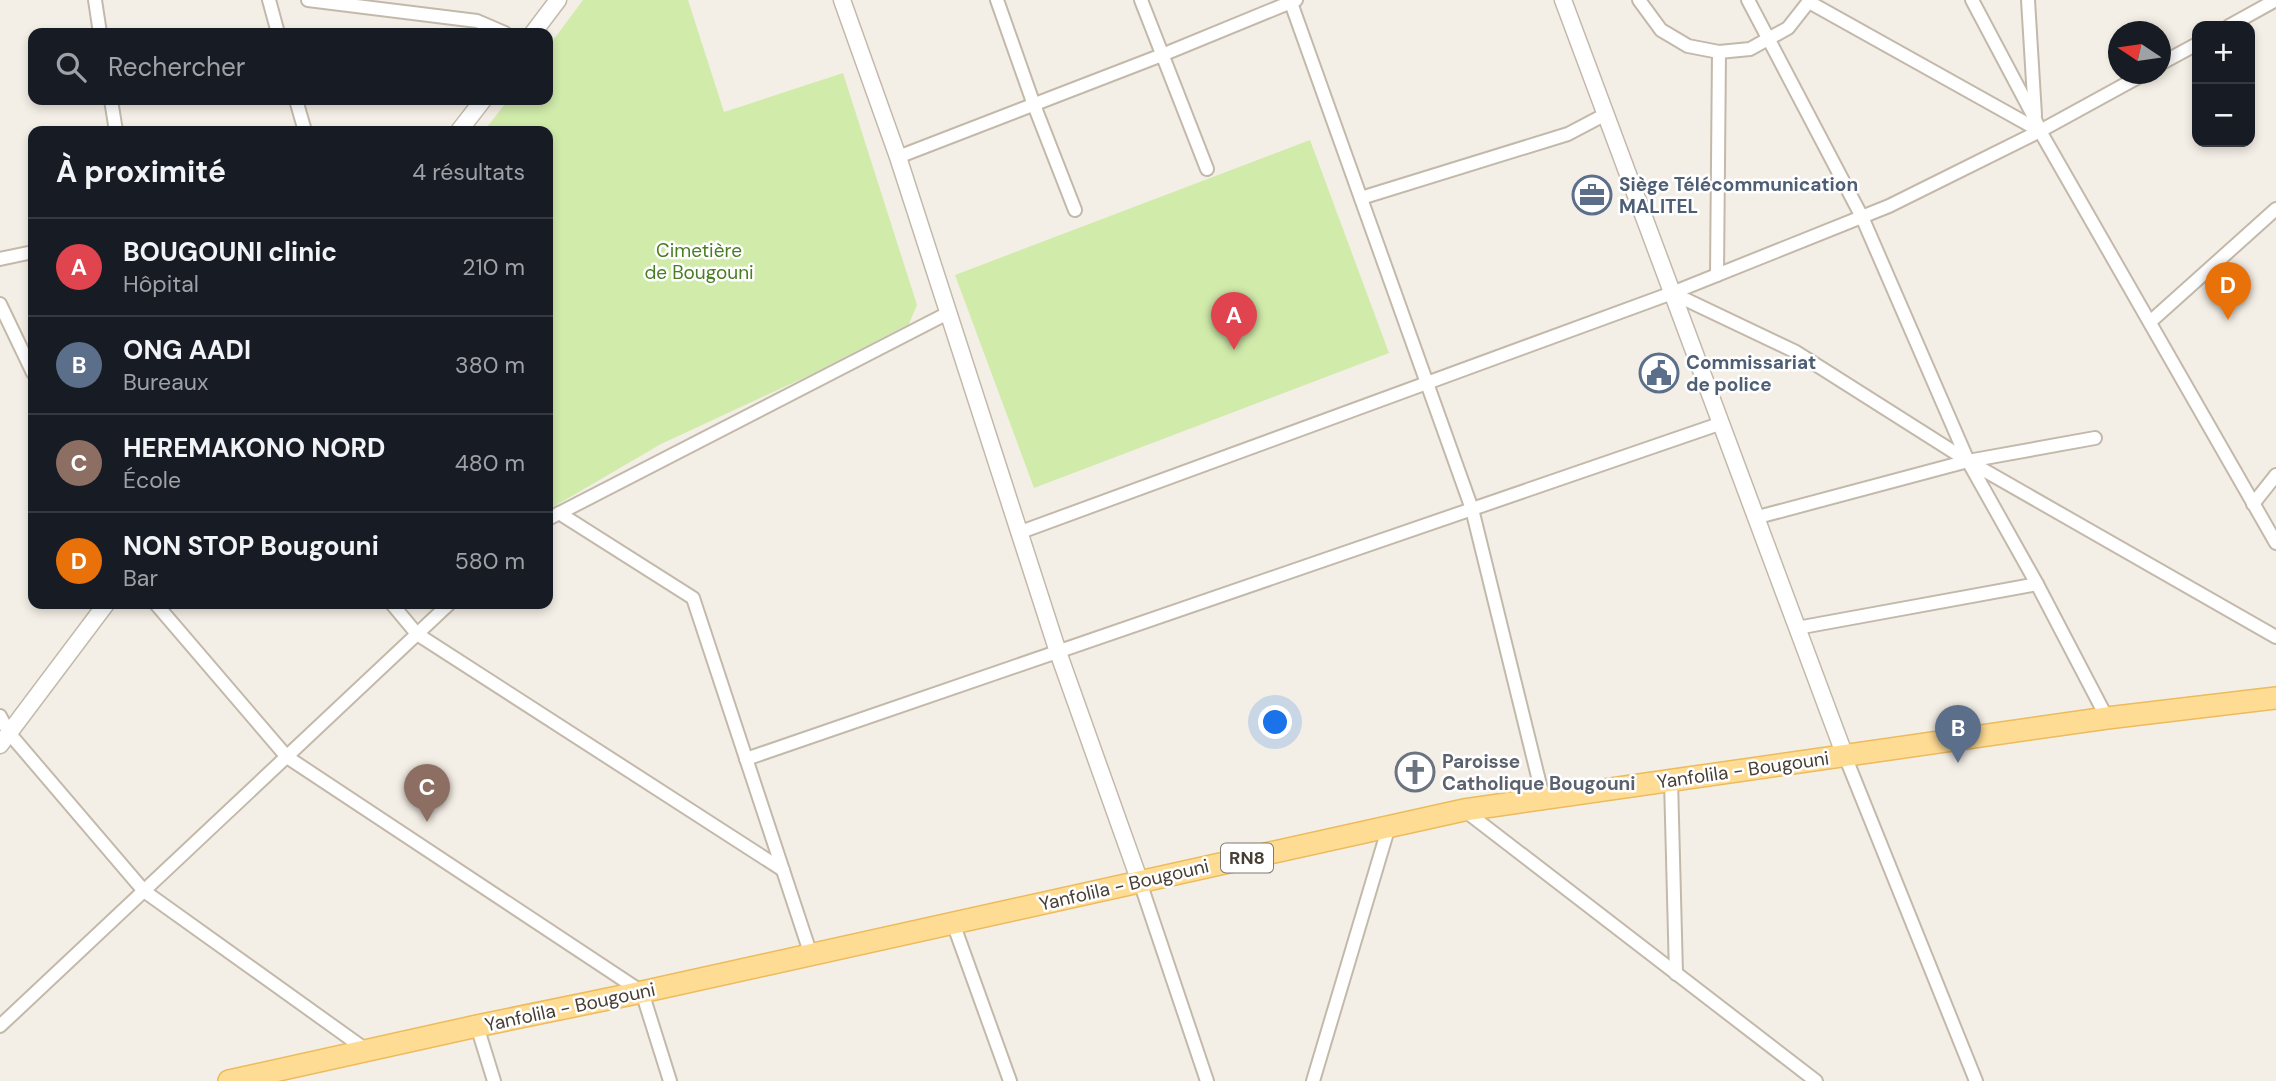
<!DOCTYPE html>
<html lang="fr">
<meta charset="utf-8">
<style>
:root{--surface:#171b24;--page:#20242c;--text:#f1f3f6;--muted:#9ea1a6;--line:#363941;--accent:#b45309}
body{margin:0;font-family:"DM Sans",sans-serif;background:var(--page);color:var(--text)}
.controls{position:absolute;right:21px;top:21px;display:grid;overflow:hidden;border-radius:14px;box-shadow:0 4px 10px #0003}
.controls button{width:63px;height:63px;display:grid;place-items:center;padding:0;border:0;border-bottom:2px solid var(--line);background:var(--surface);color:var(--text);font:35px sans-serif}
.compass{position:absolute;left:2108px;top:21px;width:63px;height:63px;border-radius:50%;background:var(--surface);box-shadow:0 4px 10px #0003;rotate:283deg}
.you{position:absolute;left:1276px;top:723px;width:24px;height:24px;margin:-18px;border:5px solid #fff;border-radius:50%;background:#1a73e8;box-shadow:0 0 0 10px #1a73e833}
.badge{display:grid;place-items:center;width:46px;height:46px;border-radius:50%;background:var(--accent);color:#fff;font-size:23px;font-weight:700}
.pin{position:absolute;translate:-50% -58px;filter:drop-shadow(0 2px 4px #0008)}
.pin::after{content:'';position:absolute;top:37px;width:24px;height:21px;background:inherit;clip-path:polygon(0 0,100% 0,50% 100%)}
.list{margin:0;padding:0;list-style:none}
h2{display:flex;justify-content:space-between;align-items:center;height:91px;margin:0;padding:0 28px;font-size:30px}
h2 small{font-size:23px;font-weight:400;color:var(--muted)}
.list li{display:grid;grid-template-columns:46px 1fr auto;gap:21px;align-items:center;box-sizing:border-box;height:98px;padding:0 28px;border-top:2px solid var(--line)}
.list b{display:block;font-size:26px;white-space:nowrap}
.list p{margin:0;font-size:23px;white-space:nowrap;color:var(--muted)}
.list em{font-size:23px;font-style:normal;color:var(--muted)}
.icon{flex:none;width:38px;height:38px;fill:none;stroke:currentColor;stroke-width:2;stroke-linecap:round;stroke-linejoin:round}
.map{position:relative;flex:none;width:2276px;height:1081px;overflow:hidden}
.search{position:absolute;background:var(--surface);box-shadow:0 4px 10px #0003;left:28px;top:28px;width:525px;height:77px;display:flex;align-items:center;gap:18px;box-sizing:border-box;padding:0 24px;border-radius:14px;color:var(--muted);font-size:26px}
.panel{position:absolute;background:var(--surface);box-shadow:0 4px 10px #0003;left:28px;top:126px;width:525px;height:483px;border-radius:14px}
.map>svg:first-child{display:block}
</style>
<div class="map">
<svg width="2276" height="1081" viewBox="0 0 2276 1081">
<rect width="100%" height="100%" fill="#f4efe6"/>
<g fill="#d1ebab">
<path d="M 583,0 L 688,0 L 724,112 L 843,73 L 917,305 L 909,324 L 810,375 L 661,444 L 548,510 L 548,131 L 484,131 L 508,100 L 548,100 L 548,47 Z"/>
<path d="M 1310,140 L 1389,353 L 1034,488 L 955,275 Z"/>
</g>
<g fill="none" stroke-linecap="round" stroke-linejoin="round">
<defs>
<g id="minor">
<path d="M 95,0 L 100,33"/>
<path d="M 269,0 L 278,33"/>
<path d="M 308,0 L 477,21 L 505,33"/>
<path d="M 997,0 L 1034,105 L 1075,210"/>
<path d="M 1141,0 L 1207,169"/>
<path d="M 1290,0 L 1472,509 L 1543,797"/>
<path d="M 1639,0 L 1661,30 L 1688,46 L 1719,52 L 1750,49 L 1788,28 L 1810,0"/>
<path d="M 1748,0 L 1862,217 L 1968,461 L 2037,584 L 2107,718"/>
<path d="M 1972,0 L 2035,119 L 2040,131 L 2276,543"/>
<path d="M 2028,0 L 2035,115"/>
<path d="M 1809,2 L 2040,131"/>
<path d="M 2229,26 L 2276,0"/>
<path d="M 2160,64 L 2197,44"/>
<path d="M 111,100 L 116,131"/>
<path d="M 296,100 L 305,131"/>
<path d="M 898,157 L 1162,55 L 1296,0"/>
<path d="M 1361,198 L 1568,134 L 1606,114"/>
<path d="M 0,259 L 33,252"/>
<path d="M 1717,275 L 1719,52"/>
<path d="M 1672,293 L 1796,352 L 1968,461 L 2276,637"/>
<path d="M 0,304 L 33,373"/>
<path d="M 2150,322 L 2276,209"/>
<path d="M 2253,504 L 2276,475"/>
<path d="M 559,513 L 693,598 L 811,955"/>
<path d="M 1758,517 L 1968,461 L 2095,438"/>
<path d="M 548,519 L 948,313"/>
<path d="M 1018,533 L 1672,293 L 1889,206 L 2040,131 L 2144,74"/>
<path d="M 156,604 L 287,757 L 642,992 L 670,1081"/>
<path d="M 392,604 L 417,634 L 783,870"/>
<path d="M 1797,628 L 2037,584"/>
<path d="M 0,716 L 9,733 L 144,891 L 369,1052"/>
<path d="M 1845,756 L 1976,1081"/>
<path d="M 746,759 L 1722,423"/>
<path d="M 1671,780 L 1676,974"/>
<path d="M 1464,810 L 1816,1081"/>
<path d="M 1140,882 L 1207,1081"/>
<path d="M 953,923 L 1010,1081"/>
<path d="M 0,1026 L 449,604"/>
<path d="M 477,1026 L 494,1081"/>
<path d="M 1313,1081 L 1389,826"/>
</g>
<g id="tertiary">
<path d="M 842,0 L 898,157 L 1058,652 L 1140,882"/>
<path d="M 1563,0 L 1845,756"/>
<path d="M 533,33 L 558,0"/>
<path d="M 459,131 L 483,100"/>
<path d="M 0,745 L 106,604"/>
</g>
<path id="primary" d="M 229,1081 L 477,1026 L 642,992 L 1464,810 L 2107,718 L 2276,698"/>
</defs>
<use href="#minor" stroke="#c3b9ab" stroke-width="16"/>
<use href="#tertiary" stroke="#c3b9ab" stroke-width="19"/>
<use href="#primary" stroke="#ecbb5c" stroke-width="24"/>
<use href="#minor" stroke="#fff" stroke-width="12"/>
<use href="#tertiary" stroke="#fff" stroke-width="16"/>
<use href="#primary" stroke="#ffdc94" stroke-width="21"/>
</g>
<defs>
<symbol id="office-ring" viewBox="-11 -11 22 22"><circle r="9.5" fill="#fff" stroke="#5c6f8a" stroke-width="1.5"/><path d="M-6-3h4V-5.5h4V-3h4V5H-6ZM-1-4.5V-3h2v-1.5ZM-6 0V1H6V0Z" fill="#5c6f8a"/></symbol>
<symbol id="civic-ring" viewBox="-11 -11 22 22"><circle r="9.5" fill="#fff" stroke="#5c6f8a" stroke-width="1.5"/><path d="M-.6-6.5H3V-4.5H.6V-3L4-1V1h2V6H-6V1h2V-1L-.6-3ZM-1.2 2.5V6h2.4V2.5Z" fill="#5c6f8a"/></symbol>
<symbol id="church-ring" viewBox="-11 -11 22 22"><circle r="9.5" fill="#fff" stroke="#6b7280" stroke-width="1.5"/><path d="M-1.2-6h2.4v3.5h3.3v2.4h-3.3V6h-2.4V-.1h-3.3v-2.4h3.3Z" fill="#6b7280"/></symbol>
</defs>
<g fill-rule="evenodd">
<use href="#office-ring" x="1570" y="173" width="44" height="44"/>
<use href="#civic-ring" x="1637" y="351" width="44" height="44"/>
<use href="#church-ring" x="1393" y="750" width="44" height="44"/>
</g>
<g text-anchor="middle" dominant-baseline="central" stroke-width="5" stroke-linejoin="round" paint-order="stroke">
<rect fill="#fff" stroke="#7e7971" stroke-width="2" x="1221" y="843.5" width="52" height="29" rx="5"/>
<g font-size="18" font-weight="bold" fill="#473f34">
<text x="1247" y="858">RN8</text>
</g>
<g font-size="19" font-weight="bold" fill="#4e5e75" stroke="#fff" text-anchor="start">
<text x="1619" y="184">Siège Télécommunication<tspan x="1619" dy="22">MALITEL</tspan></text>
<text x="1686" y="362">Commissariat<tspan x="1686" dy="22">de police</tspan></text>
</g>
<g font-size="19" fill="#497d23" stroke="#fff">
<text x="699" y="250">Cimetière<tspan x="699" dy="22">de Bougouni</tspan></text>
</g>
<g font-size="19" font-weight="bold" fill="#5b616d" stroke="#fff" text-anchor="start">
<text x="1442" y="761">Paroisse<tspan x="1442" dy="22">Catholique Bougouni</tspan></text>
</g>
<g font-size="19" fill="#473f34" stroke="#fff">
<text transform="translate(1743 770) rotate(-8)">Yanfolila - Bougouni</text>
<text transform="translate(1124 885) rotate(-13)">Yanfolila - Bougouni</text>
<text transform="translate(570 1007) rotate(-12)">Yanfolila - Bougouni</text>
</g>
</g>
</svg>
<div class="controls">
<button>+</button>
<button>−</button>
</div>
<svg class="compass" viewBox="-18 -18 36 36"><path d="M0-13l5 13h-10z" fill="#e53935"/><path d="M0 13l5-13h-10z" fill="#9ea1a6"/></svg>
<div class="you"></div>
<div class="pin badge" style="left:1234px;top:350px;background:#e0444e">A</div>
<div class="pin badge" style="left:1958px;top:763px;background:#5c6f8a">B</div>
<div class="pin badge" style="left:427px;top:822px;background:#8d6e63">C</div>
<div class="pin badge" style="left:2228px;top:320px;background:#e8710a">D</div>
<div class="search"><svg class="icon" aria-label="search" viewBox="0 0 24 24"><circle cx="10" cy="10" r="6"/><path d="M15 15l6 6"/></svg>Rechercher</div>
<section class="panel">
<h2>À proximité<small>4 résultats</small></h2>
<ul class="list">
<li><span class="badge" style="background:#e0444e">A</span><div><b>BOUGOUNI clinic</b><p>Hôpital</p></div><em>210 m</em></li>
<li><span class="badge" style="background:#5c6f8a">B</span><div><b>ONG AADI</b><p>Bureaux</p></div><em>380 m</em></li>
<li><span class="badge" style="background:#8d6e63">C</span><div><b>HEREMAKONO NORD</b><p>École</p></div><em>480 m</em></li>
<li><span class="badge" style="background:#e8710a">D</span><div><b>NON STOP Bougouni</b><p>Bar</p></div><em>580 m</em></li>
</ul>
</section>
</div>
